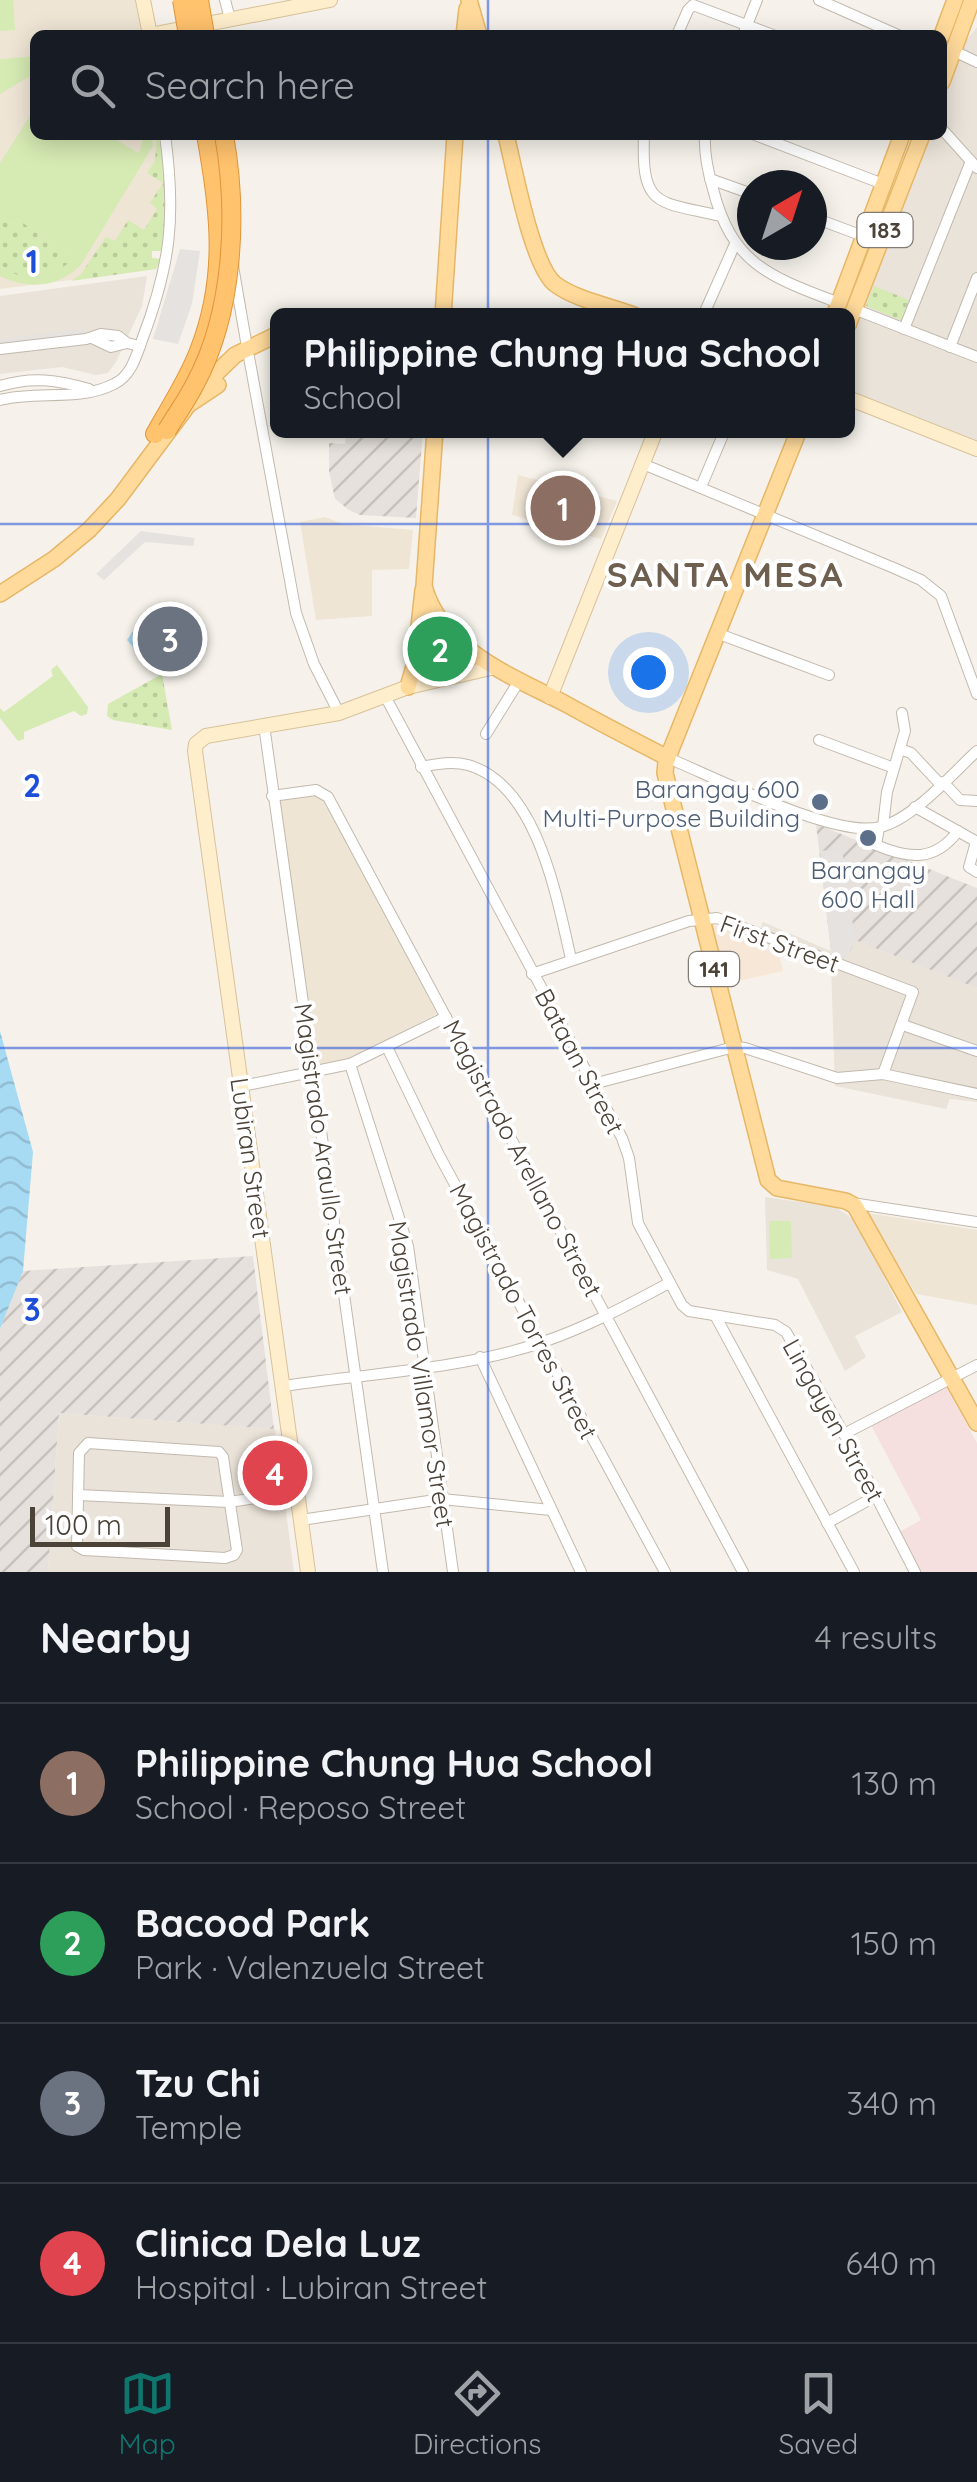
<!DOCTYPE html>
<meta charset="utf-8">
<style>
:root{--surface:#171b24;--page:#20242c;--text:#f1f3f6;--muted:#9ea1a6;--line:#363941;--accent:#0f766e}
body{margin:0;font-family:Quicksand,sans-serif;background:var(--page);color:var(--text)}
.compass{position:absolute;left:737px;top:170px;width:90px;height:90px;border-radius:50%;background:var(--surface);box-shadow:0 5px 25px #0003;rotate:39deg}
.scale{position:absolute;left:30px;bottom:25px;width:140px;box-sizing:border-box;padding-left:10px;border:5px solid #4b4238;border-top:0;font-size:28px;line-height:35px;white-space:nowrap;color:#4b4238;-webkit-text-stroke:8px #fff;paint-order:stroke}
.you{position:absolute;left:648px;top:672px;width:35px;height:35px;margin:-25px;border:8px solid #fff;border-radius:50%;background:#1a73e8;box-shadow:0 0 0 15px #1a73e833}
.badge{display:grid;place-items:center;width:65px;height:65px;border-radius:50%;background:var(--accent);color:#fff;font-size:32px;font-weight:700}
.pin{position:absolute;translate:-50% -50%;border:5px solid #fff;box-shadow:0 2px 10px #0006}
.popup{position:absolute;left:270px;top:308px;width:585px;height:130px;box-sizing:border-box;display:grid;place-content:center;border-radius:15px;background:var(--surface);filter:drop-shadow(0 2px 8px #0005);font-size:32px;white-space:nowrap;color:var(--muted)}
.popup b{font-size:38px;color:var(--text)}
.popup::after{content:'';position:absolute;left:50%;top:100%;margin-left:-20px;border:20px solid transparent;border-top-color:var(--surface)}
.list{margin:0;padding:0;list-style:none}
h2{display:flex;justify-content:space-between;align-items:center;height:130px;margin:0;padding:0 40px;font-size:42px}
h2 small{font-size:32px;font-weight:400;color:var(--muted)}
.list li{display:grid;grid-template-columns:65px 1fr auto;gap:30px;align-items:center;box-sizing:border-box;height:160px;padding:0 40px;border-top:2px solid var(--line)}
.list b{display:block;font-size:38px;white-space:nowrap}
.list p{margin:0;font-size:32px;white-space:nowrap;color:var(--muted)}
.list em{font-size:32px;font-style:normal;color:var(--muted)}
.icon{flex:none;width:55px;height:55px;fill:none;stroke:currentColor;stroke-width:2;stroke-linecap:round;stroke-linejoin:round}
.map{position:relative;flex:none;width:977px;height:1572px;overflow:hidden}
.search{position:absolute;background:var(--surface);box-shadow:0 5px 25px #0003;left:30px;right:30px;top:30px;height:110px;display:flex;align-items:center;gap:25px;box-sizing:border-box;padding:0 35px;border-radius:15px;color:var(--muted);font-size:38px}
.sheet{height:770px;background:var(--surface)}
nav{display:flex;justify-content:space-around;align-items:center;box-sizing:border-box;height:140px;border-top:2px solid var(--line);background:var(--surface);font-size:28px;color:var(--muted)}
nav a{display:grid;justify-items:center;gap:5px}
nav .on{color:var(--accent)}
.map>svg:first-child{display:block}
</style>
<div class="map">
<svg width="977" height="1572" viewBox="0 0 977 1572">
<defs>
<pattern id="industrial-furrows" width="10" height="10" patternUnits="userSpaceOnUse" patternTransform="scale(2.5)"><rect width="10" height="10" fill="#e6e1dc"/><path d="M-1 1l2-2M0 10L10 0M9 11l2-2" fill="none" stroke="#c7c2be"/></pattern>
<pattern id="grass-dots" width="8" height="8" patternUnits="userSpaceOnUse" patternTransform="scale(2.5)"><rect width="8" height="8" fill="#d6eab3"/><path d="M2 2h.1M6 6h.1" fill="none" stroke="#b9ca9b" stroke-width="1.8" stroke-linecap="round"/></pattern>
<pattern id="water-waves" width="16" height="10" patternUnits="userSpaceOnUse" patternTransform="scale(2.5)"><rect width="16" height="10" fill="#a7daf3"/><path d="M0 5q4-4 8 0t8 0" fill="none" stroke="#91bcd1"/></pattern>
</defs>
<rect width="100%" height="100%" fill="#f6f2eb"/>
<g fill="#eae3d9">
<path d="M 977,27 L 977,443 L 848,394 L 848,330 L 925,135 L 942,135 L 942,90 L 955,54 Z"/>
<path d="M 147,276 L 142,306 L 116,362 L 108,373 L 96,375 L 62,367 L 0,374 L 0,296 Z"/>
<path d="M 763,922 L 847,958 L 855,939 L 977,988 L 977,1102 L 950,1099 L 946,1109 L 835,1086 L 831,966 L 757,940 Z"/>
<path d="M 765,1197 L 835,1207 L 846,1214 L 856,1222 L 902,1312 L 855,1336 L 866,1357 L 845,1371 L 798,1279 L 767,1270 Z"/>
<path d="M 59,1413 L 275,1429 L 294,1572 L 48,1572 Z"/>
</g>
<path fill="#f7e7d7" d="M 712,925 L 777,947 L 783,971 L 726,984 Z"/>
<g fill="url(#industrial-furrows)">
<path d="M 346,431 L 423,431 L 416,518 L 360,515 L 349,510 L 335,499 L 329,471 L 329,443 L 345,444 Z"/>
<path d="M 816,824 L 977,888 L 977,988 L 855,940 L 847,959 L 831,952 Z"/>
<path d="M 253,1256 L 274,1429 L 59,1413 L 48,1572 L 0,1572 L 0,1329 L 23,1271 Z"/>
</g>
<g fill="#efe5d5">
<path d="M 0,0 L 135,0 L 142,35 L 35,35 L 35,135 L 158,135 L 163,163 L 164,226 L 161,251 L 152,251 L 152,258 L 161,259 L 156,269 L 0,289 Z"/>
<path d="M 518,475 L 617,501 L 601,539 L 512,515 Z"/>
<path d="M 325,517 L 343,524 L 413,530 L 409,569 L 372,570 L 372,616 L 316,620 L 300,522 Z"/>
<path d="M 315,793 L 324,797 L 437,1014 L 352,1058 L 316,1067 L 274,800 Z"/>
<path d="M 867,1213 L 977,1230 L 977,1305 L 916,1294 Z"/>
</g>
<path fill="#f6e0df" d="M 945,1385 L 977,1443 L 977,1572 L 920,1572 L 899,1532 L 921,1520 L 871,1425 Z"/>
<g fill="url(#grass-dots)">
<path d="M 157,135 C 168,161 167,221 161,251 L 152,251 L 152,258 L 161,259 L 156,269 L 71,281 L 81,274 L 106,237 L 115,241 L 128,220 L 144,230 L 157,209 L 150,203 L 163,183 L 147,173 L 155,161 Z"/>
<path d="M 0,207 L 74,258 C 54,279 24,285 0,266 Z"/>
<path d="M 874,286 L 909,300 L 901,320 L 866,306 Z"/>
<path d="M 162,674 L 172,730 L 113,720 L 107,716 L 108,704 Z"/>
</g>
<g fill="#d6eab3">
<path d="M 0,0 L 13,0 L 15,30 L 0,31 Z"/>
<path d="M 35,56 L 35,73 L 0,94 L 0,59 Z"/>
<path d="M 35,108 L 35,135 L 108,135 L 139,153 L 144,135 L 152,135 L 153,146 L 82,263 C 60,288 29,290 0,276 L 0,266 C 24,284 54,279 74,258 L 0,207 L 0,163 Z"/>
<path d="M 426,608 L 436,628 L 480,665 L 417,682 Z"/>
<path d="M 57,665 L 88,707 L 87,714 L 81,716 L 74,711 L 24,732 L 24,739 L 18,741 L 0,718 L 0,708 L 4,712 L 53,676 L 51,670 Z"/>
<path d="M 769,1221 L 791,1221 L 792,1258 L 770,1259 Z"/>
</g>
<g fill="#e5e2df">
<path d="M 180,249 L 200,251 L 192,304 L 178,344 L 153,339 Z"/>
<path d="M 83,329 L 86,345 L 8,354 L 7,350 L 0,351 L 0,339 Z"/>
<path d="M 141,531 L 195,538 L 193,546 L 145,542 L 104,580 L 96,574 Z"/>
<path d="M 842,849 L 855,939 L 847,959 L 831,952 L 820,851 Z"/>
</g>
<g fill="url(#water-waves)">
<path d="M 187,619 L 189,627 L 149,636 L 148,644 L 133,647 L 127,640 L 136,627 L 146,628 Z"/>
<path d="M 0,1031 L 33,1152 L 23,1271 L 0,1329 Z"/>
</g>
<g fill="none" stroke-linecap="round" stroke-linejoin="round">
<defs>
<g id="street">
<path d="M 225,0 L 230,19"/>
<path d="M 819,0 L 898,35"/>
<path d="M 677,35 L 688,10 L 693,5 L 773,35"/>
<path d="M 743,35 L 757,0"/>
<path d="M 954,51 L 977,62"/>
<path d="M 942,129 L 977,168"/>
<path d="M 644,135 C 641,209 658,201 720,216"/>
<path d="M 705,135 C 704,153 708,172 713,189 C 732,265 771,277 839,303"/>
<path d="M 755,135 L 883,184"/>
<path d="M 710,179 L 752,194"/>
<path d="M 812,217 L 863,236"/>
<path d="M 233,266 L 247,347"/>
<path d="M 854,309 L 977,357"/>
<path d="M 703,316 L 735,244"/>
<path d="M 904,329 L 971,161"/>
<path d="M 92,338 L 111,347 L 127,343"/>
<path d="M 950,347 L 977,278"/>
<path d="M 0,349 L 86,339 L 101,334 L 118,336 L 127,343 L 140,346"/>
<path d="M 249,357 L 296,613 L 314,664 L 339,713"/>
<path d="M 0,386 C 32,376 58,380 89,389"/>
<path d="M 0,400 C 37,390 79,402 114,384 C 131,376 136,357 142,340 C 171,264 176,215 165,135"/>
<path d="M 643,464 L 894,568 L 921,580 L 941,596 L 977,694"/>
<path d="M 701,487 L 725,430"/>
<path d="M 719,634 L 829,675"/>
<path d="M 385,696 L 622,1138 L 629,1158 L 638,1223 L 682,1305 L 689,1311 L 775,1325 L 786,1332 L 844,1434 L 915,1572"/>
<path d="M 264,725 L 383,1572"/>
<path d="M 486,734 L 519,681"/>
<path d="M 819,740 L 894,768"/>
<path d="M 900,749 L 911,753 L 940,784"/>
<path d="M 668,758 C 712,776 836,839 880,827 C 913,819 952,774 977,751"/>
<path d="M 421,767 C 437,764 452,761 468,765 C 538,785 557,899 571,959"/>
<path d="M 943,782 L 960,800 L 977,801"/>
<path d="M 272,796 L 316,790 L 328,797 L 743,1572"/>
<path d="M 915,807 L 977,842"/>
<path d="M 883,826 L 887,792 L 905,731 L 902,713"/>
<path d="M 879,828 L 876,845 C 909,859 935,862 958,831"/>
<path d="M 976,842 L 969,867 L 977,872"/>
<path d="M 532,974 L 689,921 L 717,918 L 913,992 L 883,1074"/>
<path d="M 903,1025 L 977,1051"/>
<path d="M 387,1047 L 439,1155 L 665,1572"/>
<path d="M 350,1064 L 408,1246 L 453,1572"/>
<path d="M 593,1084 L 734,1047 L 745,1048 L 837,1078 L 883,1074 L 977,1094"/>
<path d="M 242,1086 L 350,1064 L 446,1017"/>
<path d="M 852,1203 L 977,1222"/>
<path d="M 716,1317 L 854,1572"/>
<path d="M 480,1357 L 581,1572"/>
<path d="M 283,1386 C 365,1374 465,1369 543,1342 C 587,1327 628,1305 669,1283"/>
<path d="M 844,1434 L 977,1365"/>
<path d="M 88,1443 L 219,1452 L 223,1457 L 237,1550 L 234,1555 L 225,1558 L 84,1550 L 77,1546 L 79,1453 Z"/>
<path d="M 78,1495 L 229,1502 L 297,1492"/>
<path d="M 301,1520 L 442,1499 L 551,1510"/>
<path d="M 827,1523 L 876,1496"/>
</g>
<g id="secondary">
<path d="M 143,0 L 150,35 L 330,0"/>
<path d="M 848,398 L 977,449"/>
<path d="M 550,697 L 656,430"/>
<path d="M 308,1572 L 195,751 L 196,744 L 206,736 L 339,713 L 408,687 L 495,667"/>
</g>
<g id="primary">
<path d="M 469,0 L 479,35"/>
<path d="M 464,35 L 467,9"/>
<path d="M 942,35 L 955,0"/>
<path d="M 942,82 L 972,0"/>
<path d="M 506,135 C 514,167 532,266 555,284 C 576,300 611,306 636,316"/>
<path d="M 443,316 L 455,135"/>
<path d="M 834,316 L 902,135"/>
<path d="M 848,325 L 922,135"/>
<path d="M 199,390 L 235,355 L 278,334"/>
<path d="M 435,430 L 424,586 C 441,649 511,676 564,703 C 598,722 633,740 668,758"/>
<path d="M 799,430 L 666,762 L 665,773 L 768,1180 L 777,1188 L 846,1201 L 855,1206 L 977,1423"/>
<path d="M 0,594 L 54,559 L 89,530 L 118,499 L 188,405 L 218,385"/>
<path d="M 408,687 L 415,663 L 423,590"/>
</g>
<path id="highway" d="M 155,434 C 170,407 188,380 199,351 C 228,277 220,211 206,135"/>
</defs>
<use href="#street" stroke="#c2b9ad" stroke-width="12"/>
<use href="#secondary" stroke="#d7c29a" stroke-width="16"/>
<use href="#primary" stroke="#e7b767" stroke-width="18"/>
<use href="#highway" stroke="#e29639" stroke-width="20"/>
<use href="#street" stroke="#fff" stroke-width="10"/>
<use href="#secondary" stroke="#fec" stroke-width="14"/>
<use href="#primary" stroke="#ffda9b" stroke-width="15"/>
<use href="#highway" stroke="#ffc26d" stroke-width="18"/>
<defs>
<g id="highway-bridge">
<path d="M 182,0 L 188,35"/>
<path d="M 199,0 L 205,35"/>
<path d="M 167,430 C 176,415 187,400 195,384 C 234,312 238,213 224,135"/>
</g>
</defs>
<use href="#highway-bridge" stroke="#e29639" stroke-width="20" stroke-linecap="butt"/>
<use href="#highway-bridge" stroke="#ffc26d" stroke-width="18"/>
</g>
<path fill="none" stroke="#1d4ed8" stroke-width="2.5" stroke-opacity="0.55" d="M 488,0 L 488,35M 488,135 L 488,1572M 0,524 L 977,524M 0,1048 L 977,1048"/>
<g fill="#5c6f8a" stroke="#fff" stroke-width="4">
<circle cx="820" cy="802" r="10"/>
<circle cx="868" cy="838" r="10"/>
</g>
<g text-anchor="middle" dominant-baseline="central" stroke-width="8" stroke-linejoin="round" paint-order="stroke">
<g fill="#fff" stroke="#817b74" stroke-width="2.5">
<rect x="857.5" y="213" width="55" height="34" rx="8"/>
<rect x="689" y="952" width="50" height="34" rx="8"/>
</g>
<g font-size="22" font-weight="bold" fill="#4b4238">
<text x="885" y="230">183</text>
<text x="714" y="969">141</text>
</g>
<g font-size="25" fill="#4e5e75" stroke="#fff" text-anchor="end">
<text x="800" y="788">Barangay 600<tspan x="800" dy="29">Multi-Purpose Building</tspan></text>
<text x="868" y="869" text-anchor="middle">Barangay<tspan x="868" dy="29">600 Hall</tspan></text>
</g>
<g font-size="25" fill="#4b4238" stroke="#fff">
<text transform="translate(780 943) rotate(20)">First Street</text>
<text transform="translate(580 1061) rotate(62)">Bataan Street</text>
<text transform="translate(324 1149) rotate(82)">Magistrado Araullo Street</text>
<text transform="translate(251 1158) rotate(82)">Lubiran Street</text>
<text transform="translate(523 1158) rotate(62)">Magistrado Arellano Street</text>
<text transform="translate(524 1311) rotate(62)">Magistrado Torres Street</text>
<text transform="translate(422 1374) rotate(81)">Magistrado Villamor Street</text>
<text transform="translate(834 1420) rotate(61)">Lingayen Street</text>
</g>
<g font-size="35" font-weight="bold" letter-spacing="2.5" fill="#6e5f4f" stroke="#fff">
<text x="726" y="574">SANTA MESA</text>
</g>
</g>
<g font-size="32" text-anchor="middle" font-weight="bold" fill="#1d4ed8" stroke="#fff" stroke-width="8" stroke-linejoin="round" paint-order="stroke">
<text x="32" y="273">1</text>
<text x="32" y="797">2</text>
<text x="32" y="1321">3</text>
</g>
</svg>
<svg class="compass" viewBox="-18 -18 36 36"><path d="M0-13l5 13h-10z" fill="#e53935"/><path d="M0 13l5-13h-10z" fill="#9ea1a6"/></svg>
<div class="scale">100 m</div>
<div class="you"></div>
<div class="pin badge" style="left:563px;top:508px;background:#8d6e63">1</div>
<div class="popup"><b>Philippine Chung Hua School</b>School</div>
<div class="pin badge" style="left:440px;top:649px;background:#2e9e5b">2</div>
<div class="pin badge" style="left:170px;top:639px;background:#6b7280">3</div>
<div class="pin badge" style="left:275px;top:1473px;background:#e0444e">4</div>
<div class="search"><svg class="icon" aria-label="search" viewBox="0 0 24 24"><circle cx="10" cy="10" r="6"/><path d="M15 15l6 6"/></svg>Search here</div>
</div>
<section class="sheet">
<h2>Nearby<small>4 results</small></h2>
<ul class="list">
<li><span class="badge" style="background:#8d6e63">1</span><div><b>Philippine Chung Hua School</b><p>School · Reposo Street</p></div><em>130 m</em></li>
<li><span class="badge" style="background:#2e9e5b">2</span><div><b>Bacood Park</b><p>Park · Valenzuela Street</p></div><em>150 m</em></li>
<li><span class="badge" style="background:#6b7280">3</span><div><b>Tzu Chi</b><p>Temple</p></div><em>340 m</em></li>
<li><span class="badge" style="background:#e0444e">4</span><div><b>Clinica Dela Luz</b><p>Hospital · Lubiran Street</p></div><em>640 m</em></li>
</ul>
</section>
<nav>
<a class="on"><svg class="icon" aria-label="map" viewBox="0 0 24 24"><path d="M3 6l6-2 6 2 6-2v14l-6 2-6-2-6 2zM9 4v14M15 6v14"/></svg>Map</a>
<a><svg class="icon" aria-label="directions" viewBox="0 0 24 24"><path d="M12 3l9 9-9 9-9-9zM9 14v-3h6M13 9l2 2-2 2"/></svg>Directions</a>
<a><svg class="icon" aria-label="saved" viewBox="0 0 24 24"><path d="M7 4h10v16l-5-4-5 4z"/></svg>Saved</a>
</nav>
